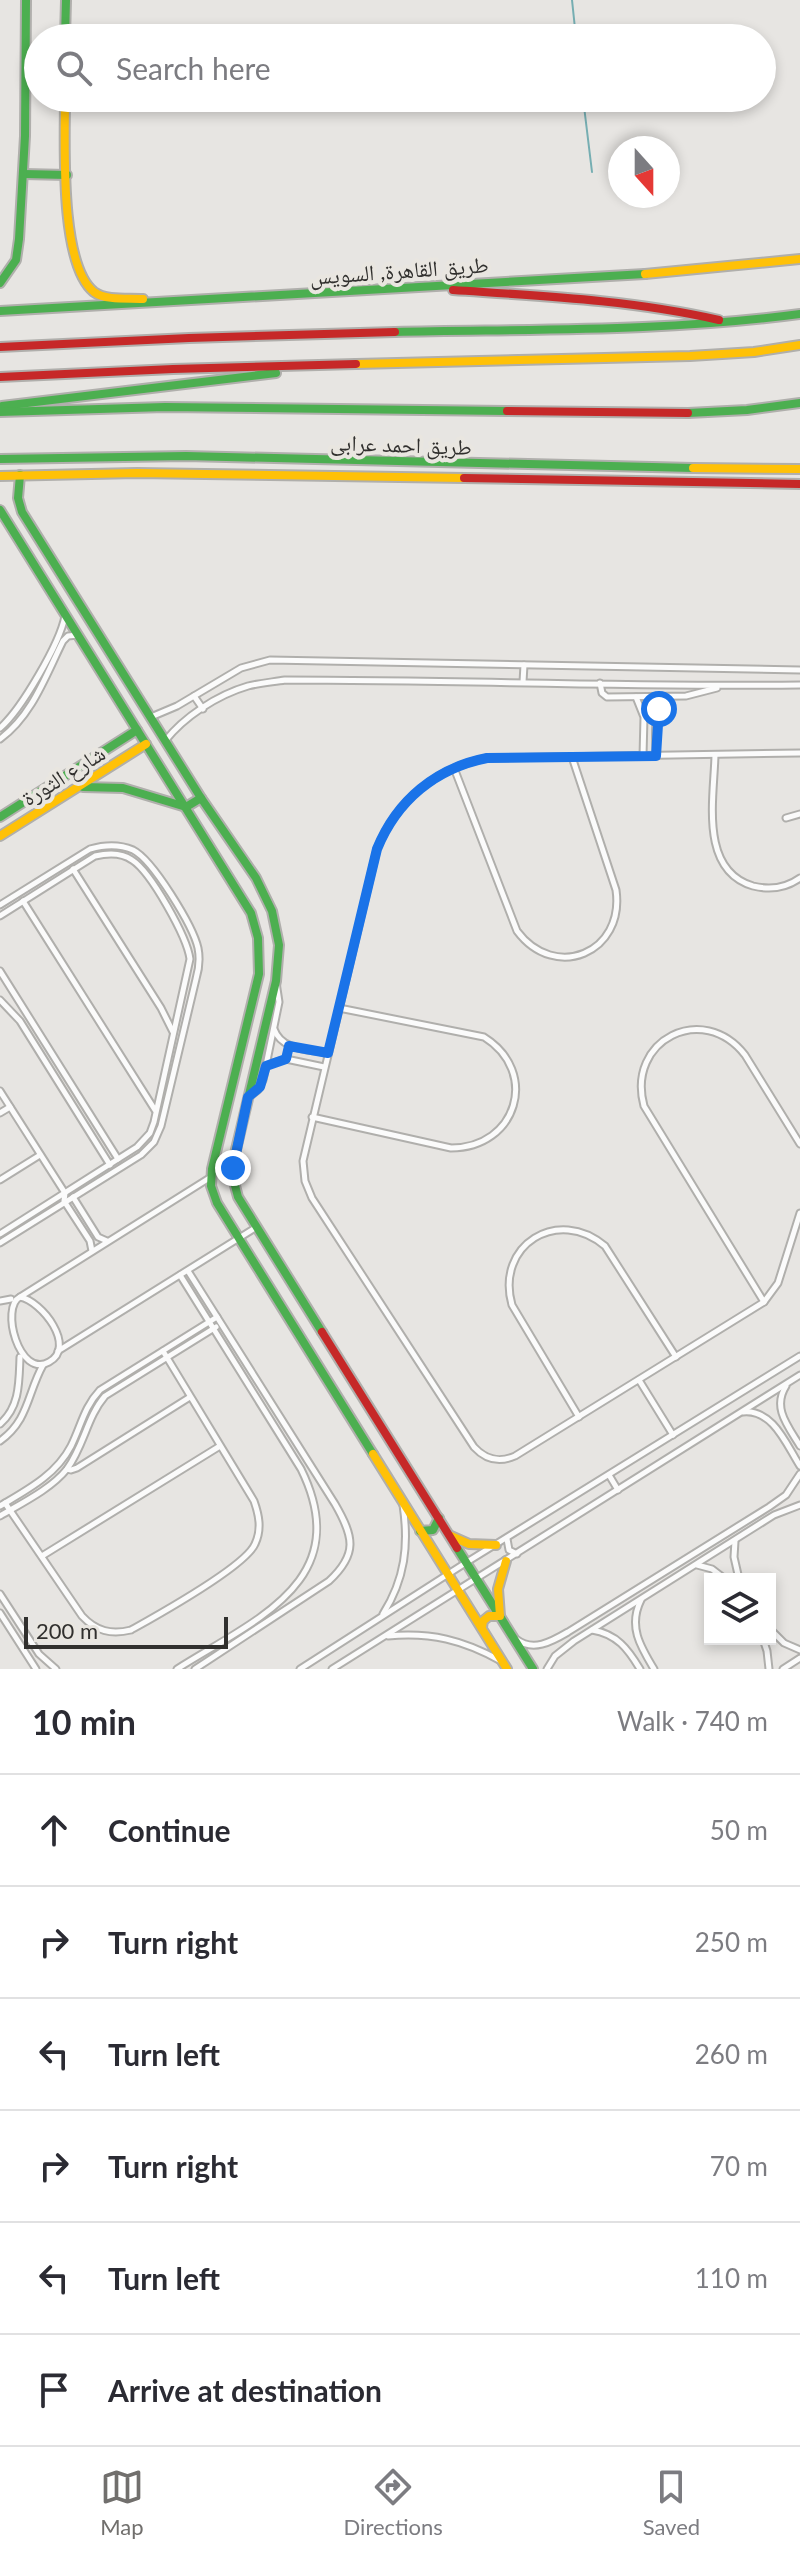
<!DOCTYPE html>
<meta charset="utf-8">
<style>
:root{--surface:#fff;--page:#f7f7f7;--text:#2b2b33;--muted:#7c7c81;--line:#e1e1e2;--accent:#716f6d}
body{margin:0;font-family:Lato,"Noto Naskh Arabic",sans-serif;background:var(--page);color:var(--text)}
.controls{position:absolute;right:24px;bottom:24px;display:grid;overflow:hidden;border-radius:0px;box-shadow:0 4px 12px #0003}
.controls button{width:72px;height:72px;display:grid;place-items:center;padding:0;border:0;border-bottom:2px solid var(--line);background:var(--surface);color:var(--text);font:40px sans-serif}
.compass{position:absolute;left:608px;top:136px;width:72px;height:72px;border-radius:50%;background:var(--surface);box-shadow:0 4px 12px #0003;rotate:159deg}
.scale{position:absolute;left:24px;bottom:20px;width:204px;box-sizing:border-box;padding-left:8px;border:4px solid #31302e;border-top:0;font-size:22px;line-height:28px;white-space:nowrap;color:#31302e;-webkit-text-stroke:6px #e9e6e0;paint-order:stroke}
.stop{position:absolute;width:24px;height:24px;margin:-18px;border:6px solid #1a73e8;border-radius:50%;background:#fff}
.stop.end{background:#1a73e8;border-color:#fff;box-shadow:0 2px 8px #0008}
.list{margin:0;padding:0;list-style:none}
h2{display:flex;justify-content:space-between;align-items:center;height:104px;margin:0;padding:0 32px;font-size:34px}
h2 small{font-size:26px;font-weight:400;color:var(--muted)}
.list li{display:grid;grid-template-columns:52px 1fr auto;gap:24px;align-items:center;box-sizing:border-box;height:112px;padding:0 32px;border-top:2px solid var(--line)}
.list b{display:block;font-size:30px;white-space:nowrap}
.list em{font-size:26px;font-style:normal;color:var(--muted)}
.icon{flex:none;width:44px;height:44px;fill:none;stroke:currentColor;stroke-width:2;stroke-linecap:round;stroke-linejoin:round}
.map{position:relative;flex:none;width:800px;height:1669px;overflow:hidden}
.search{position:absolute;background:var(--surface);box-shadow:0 4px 12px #0003;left:24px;right:24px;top:24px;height:88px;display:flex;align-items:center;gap:20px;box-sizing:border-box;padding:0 28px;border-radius:44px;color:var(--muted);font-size:30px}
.sheet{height:776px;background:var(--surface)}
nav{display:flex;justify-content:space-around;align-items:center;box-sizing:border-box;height:112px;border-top:2px solid var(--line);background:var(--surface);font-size:22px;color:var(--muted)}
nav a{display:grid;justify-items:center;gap:4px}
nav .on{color:var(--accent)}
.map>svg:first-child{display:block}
</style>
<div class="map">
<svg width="800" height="1669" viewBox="0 0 800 1669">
<rect width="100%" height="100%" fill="#e7e5e2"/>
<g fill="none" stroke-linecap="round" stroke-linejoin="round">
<g stroke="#76aeb2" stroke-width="2">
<path d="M 572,0 L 576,38"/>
<path d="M 583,98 L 592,172"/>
</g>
<defs>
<g id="street">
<path d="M 523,682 L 524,665"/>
<path d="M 600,683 L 602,693 L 607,697 L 686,696 L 717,688"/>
<path d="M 194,696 L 203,709"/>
<path d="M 636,697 L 644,717 L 643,756"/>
<path d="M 151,717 L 177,706 L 241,668 L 270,660 L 800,670"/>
<path d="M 0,728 C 21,710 60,643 65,616"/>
<path d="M 0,739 C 32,716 46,675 63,641 L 68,636 L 78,635"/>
<path d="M 165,741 C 184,717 217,695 248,686 C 260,683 273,682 285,680 C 457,680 628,687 800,685"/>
<path d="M 800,753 L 487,758 C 436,768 397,800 377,849 L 303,1161 L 305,1181 L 312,1198 L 474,1447 C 486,1460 499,1463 515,1456 L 764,1302 L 778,1283 L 800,1213"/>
<path d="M 715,755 C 714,798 699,870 753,886 C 769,890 786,888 800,878"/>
<path d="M 656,756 C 656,736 651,709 670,698"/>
<path d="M 454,768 L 517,931 C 555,982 625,953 616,890 L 572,757"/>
<path d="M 786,818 L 800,814"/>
<path d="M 73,869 L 161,1008 L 173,1032"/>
<path d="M 23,901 L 155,1110"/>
<path d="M 0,905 L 90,849 C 104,845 119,844 133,850 C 153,860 193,926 198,948 C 200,958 199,969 196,979 L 161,1126 L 154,1142 L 141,1155 L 0,1243"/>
<path d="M 0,916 L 95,856 C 108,853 121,852 132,860 C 151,872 187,937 190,959 L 154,1122 L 150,1133 L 137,1147 L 0,1234"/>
<path d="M 0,971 L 118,1159"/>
<path d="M 0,1000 L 20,1021 L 110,1165"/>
<path d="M 274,1029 C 282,1051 308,1049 328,1053"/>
<path d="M 266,1065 L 286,1059 L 324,1067"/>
<path d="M 0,1091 L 65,1193 L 64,1201 L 90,1241 L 92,1251"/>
<path d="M 249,1097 L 258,1090 L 263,1080 L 279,1002 L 276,982"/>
<path d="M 0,1113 L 10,1107"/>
<path d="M 312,1117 L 451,1148 C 517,1148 540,1072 484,1037 L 339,1008"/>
<path d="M 0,1180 L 40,1155"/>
<path d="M 73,1197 L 98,1237 L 107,1241"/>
<path d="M 188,1271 L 335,1504 C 354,1537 358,1554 329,1581 L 195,1669"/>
<path d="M 20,1297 L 211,1177"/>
<path d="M 20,1297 C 42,1301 77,1347 49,1362 C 19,1379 0,1307 20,1297 Z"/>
<path d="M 0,1301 L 11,1299"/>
<path d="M 764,1302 L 644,1106 C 626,1040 703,1001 745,1055 L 800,1144"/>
<path d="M 58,1351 L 255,1228"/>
<path d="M 639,1380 L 673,1435"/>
<path d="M 786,1386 C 772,1408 788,1426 800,1446"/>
<path d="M 743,1412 C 773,1409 786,1444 800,1466"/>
<path d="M 579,1417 L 512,1305 C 495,1245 558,1206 605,1246 L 676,1357"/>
<path d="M 0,1424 C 20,1407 19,1382 20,1357"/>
<path d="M 0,1441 C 29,1420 27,1394 43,1365"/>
<path d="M 67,1469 L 71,1470 L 77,1468 L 190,1397"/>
<path d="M 609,1475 L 618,1490"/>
<path d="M 5,1503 L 82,1616 C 96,1631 111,1635 131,1630 C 156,1616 245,1567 255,1544 C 262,1529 259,1515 254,1501 L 163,1351"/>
<path d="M 0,1506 C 27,1490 56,1475 71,1446 C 81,1426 84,1407 100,1390 L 217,1317"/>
<path d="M 0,1516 C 22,1503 51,1489 67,1469 C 84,1446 87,1417 105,1396 L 216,1327"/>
<path d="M 507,1539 L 509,1550 L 517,1554"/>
<path d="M 735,1541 L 734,1557 L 739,1579"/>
<path d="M 42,1556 L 220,1446"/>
<path d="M 697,1565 L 712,1569 L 725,1579"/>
<path d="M 0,1594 L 39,1654 L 56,1669"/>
<path d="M 641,1600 C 628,1626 640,1646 654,1669"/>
<path d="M 0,1613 L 36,1669"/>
<path d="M 383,1614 C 405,1579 409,1545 403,1505"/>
<path d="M 770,1629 L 784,1643 L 800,1650"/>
<path d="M 592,1630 C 617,1634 628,1649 640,1669"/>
<path d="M 388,1636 C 431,1632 463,1640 501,1661"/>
<path d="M 516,1639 C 533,1652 551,1642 568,1632 L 769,1507 L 786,1495 L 800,1474"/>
<path d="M 763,1639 L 767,1651 L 769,1669"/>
<path d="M 177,1669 C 256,1619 356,1581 301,1469 L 180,1275"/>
<path d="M 300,1669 L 467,1562 L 800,1356"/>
<path d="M 332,1669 L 800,1375"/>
<path d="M 547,1669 L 555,1656 L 574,1641 L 774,1515 L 800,1505"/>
<path d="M 783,1669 L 800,1658"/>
</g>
<g id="fast">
<path d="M 65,38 L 66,0"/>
<path d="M 24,174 L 67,175"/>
<path d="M 0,283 L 16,260 L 19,239 L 25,136 L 26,0"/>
<path d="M 0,311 L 645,274"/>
<path d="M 395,332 C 530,329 666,332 800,314"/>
<path d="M 2,406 L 276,373"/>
<path d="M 0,412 L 165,407 L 507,411"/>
<path d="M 688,413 L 747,410 L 800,403"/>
<path d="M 0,459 L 186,456 L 693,468"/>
<path d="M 20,475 L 18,498 L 22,512 L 201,798 L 256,878 L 272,911 L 279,945 L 276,981 L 234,1158 L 233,1178 L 238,1197 L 322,1332"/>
<path d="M 0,510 L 251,913 L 258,938 L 259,974 L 212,1169 L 211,1186 L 217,1203 L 373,1454"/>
<path d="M 83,787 L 123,788 L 186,807 L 201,798"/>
<path d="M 0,817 L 137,730"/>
<path d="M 420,1531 L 433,1530 L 439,1518"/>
<path d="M 457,1548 L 533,1669"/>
</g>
<g id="slow">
<path d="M 65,98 C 65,141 59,264 94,292 C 106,301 129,298 143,299"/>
<path d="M 645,274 L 800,259"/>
<path d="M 356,364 L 690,356 L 754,352 L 800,345"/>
<path d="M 693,468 L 800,469"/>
<path d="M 0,476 L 137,473 L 464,478"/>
<path d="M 0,836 L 146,744"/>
<path d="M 373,1454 L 507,1669"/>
<path d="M 451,1536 L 469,1544 L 496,1545"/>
<path d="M 482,1627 L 483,1621 L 489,1616 L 500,1616 L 498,1589 L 506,1561"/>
</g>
<g id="jam">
<path d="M 453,290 C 542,296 632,300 719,320"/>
<path d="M 0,347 L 189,338 L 395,332"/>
<path d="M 0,377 L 173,369 L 356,364"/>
<path d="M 507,411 L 688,413"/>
<path d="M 464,478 L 800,484"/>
<path d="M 322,1332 L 457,1548"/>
</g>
</defs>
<use href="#street" stroke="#b0afac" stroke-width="9"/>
<use href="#fast" stroke="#b0afac" stroke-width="12"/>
<use href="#slow" stroke="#b0afac" stroke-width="12"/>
<use href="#jam" stroke="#b0afac" stroke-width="12"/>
<use href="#street" stroke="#fbfbfb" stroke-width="5"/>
<use href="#fast" stroke="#4caf50" stroke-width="8"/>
<use href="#slow" stroke="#ffc107" stroke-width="8"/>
<use href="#jam" stroke="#c62828" stroke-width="8"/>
</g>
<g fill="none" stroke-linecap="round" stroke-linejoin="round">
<path stroke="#1a73e8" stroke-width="10" d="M 233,1168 L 248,1097 L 260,1087 L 266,1066 L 286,1059 L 289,1046 L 328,1053 L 377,849 C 397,800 436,768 487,758 L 656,756 L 659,709"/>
</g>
<g text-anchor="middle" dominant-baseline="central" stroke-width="8" stroke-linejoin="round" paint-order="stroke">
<g font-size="22" fill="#31302e" stroke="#e9e6e0">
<text transform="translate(399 270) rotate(-4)">طريق القاهرة, السويس</text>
<text transform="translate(401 444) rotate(2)">طريق احمد عرابى</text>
<text transform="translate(63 775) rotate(-32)">شارع الثورة</text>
</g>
</g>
</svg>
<div class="controls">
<button><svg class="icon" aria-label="layers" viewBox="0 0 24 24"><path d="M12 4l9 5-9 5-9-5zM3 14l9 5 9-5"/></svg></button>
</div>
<svg class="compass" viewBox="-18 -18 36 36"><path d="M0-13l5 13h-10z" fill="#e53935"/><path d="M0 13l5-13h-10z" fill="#7c7c81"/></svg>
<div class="scale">200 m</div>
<div class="stop" style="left:659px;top:709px"></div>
<div class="stop end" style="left:233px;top:1168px"></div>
<div class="search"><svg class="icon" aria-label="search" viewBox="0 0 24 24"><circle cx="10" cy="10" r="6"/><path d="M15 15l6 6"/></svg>Search here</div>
</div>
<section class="sheet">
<h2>10 min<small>Walk · 740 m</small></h2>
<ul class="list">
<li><svg class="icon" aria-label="ahead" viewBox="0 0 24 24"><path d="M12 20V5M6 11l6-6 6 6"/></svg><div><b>Continue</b></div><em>50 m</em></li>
<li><svg class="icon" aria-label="right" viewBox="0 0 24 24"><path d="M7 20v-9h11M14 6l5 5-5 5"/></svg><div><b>Turn right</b></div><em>250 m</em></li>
<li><svg class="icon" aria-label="left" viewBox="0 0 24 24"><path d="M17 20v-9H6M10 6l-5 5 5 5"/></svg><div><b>Turn left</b></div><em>260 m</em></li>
<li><svg class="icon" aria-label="right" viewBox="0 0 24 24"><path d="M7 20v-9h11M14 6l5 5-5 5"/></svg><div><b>Turn right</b></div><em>70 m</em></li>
<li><svg class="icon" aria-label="left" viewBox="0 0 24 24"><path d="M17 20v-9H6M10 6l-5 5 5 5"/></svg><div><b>Turn left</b></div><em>110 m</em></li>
<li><svg class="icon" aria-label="arrive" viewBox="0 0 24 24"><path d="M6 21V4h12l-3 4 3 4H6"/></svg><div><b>Arrive at destination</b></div></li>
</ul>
</section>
<nav>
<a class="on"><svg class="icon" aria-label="map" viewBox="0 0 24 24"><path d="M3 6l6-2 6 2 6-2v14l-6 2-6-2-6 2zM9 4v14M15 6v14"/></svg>Map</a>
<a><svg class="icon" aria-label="directions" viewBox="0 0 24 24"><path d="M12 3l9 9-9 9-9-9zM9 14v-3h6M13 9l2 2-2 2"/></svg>Directions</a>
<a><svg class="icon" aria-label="saved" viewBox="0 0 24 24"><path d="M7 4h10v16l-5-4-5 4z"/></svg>Saved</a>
</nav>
